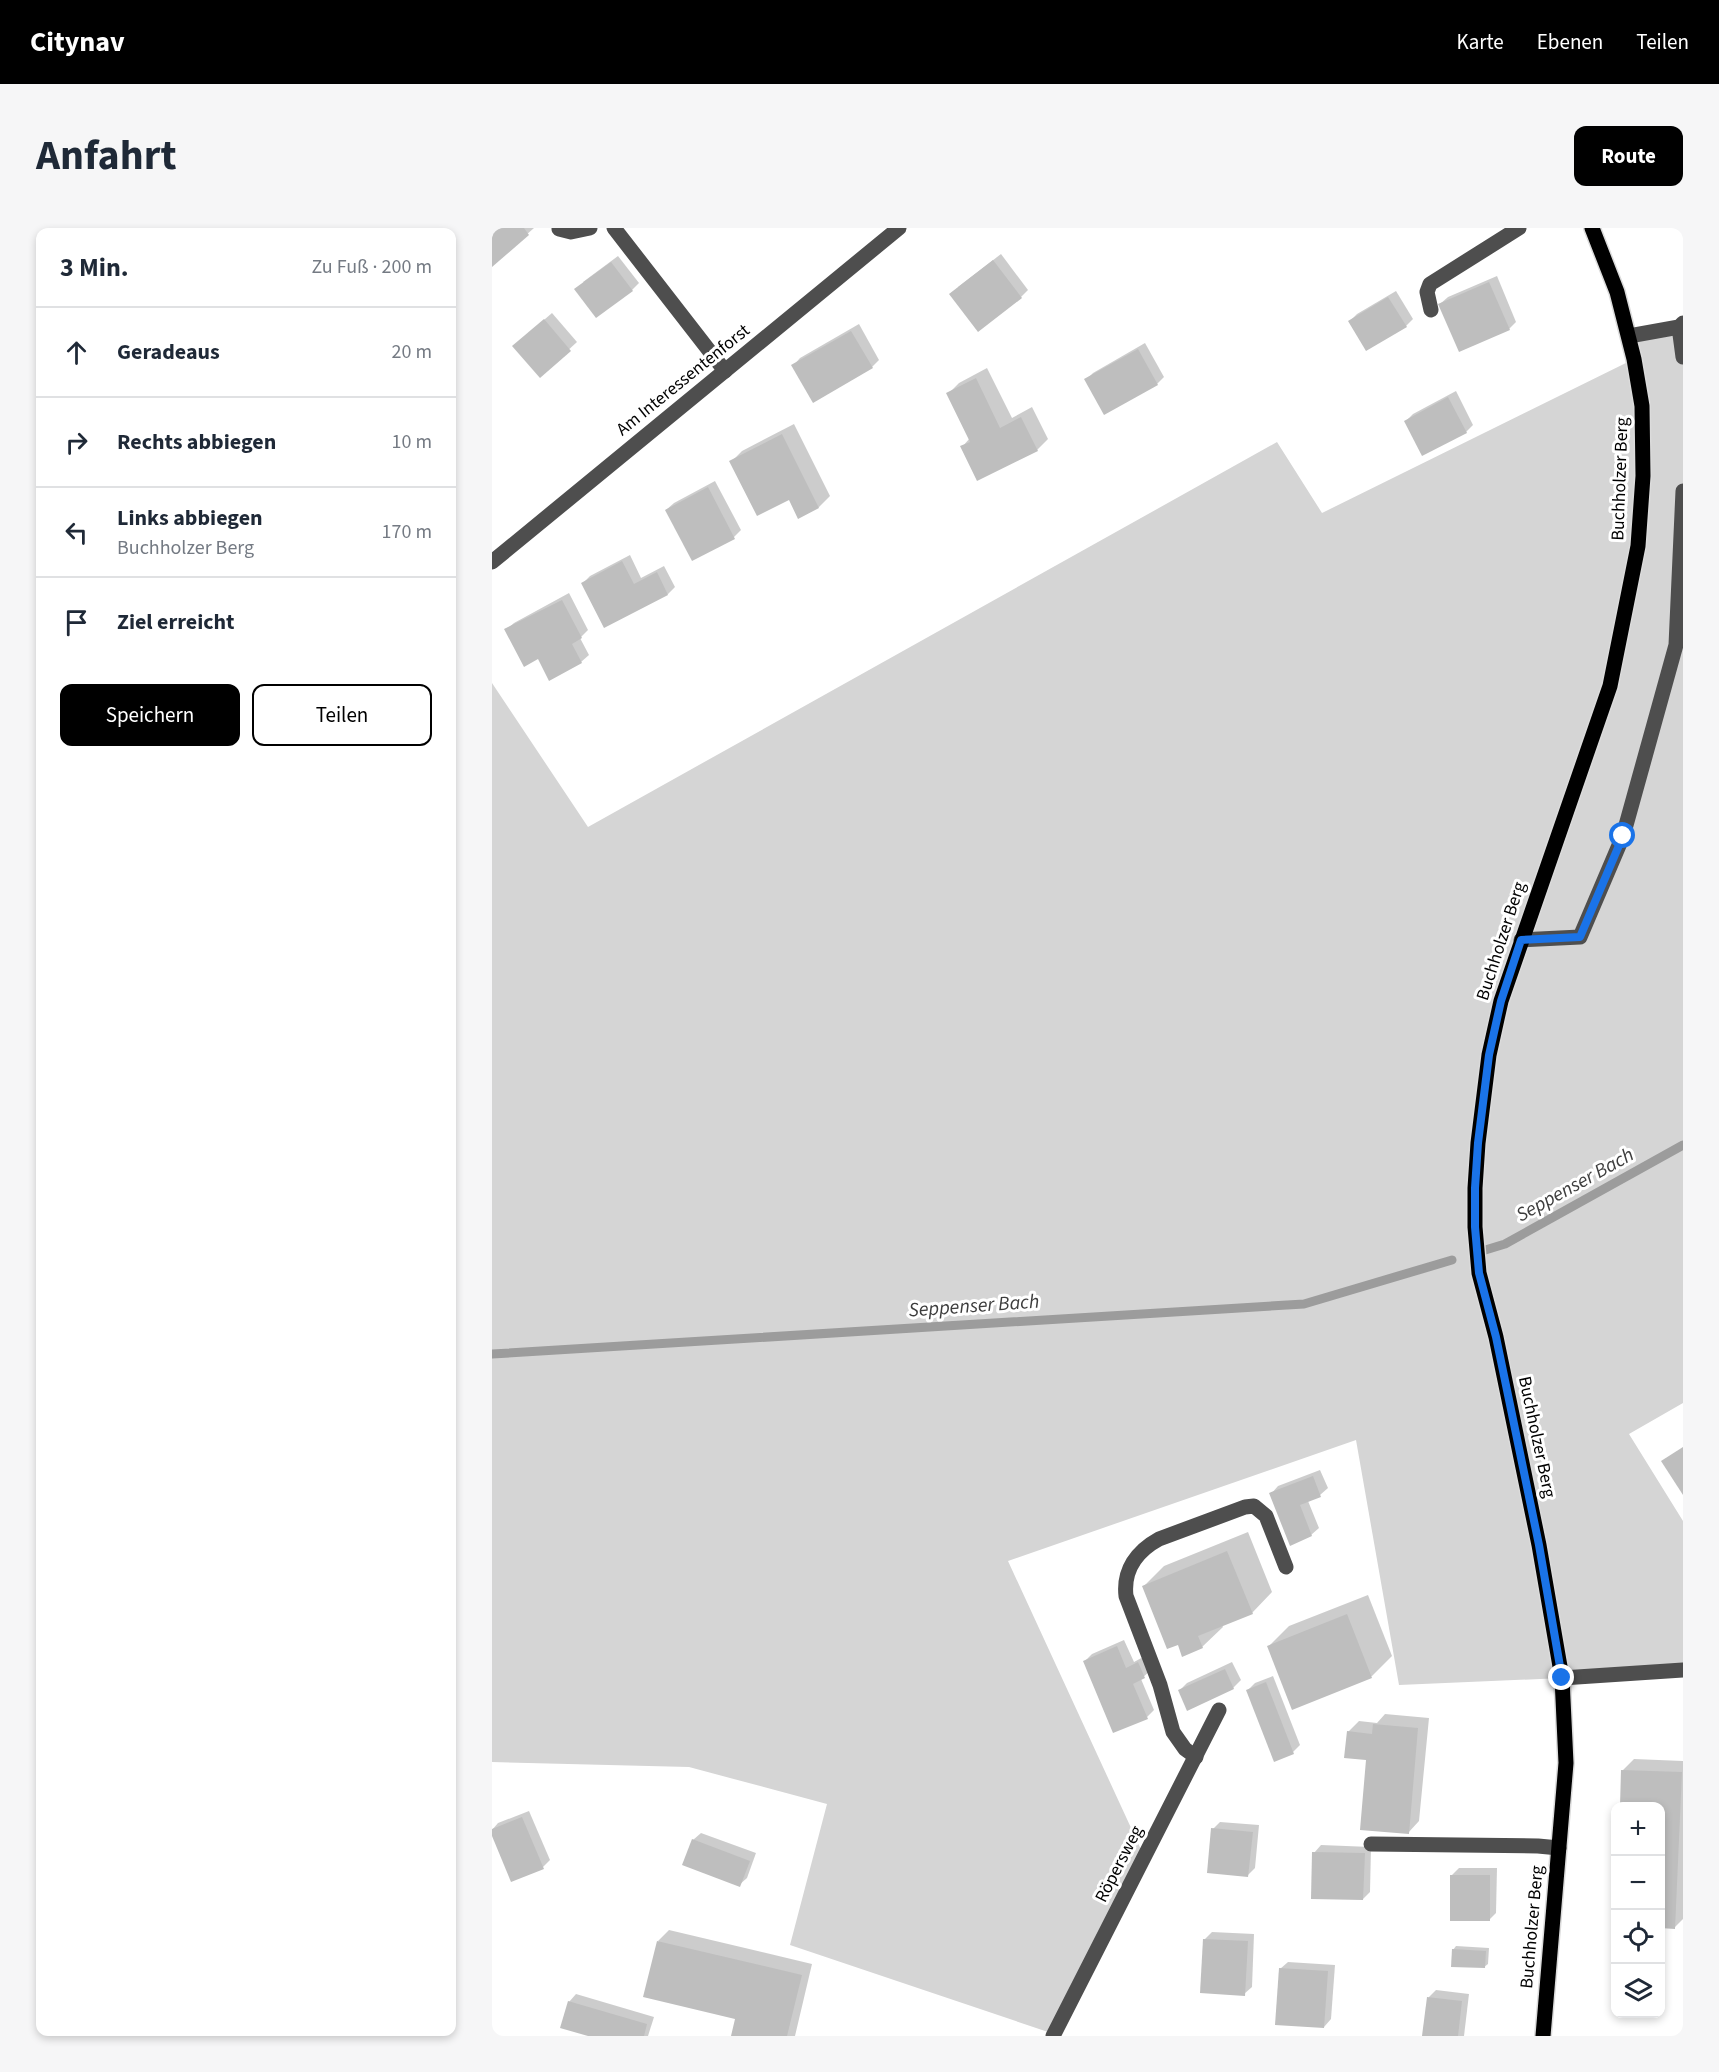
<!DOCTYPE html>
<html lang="de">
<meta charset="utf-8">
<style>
:root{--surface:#fff;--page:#f6f6f7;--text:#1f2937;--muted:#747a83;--line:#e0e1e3;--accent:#000}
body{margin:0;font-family:"Source Sans 3",sans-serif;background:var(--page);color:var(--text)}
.controls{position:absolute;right:18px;bottom:18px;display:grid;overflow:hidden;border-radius:12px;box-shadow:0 3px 9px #0003}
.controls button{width:54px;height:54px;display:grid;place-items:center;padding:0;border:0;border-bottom:2px solid var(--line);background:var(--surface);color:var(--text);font:30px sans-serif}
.stop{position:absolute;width:18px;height:18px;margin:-14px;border:4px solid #1a73e8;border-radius:50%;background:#fff}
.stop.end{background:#1a73e8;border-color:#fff;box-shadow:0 2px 6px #0008}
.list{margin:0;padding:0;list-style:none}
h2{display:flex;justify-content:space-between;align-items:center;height:78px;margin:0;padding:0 24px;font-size:26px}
h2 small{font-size:20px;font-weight:400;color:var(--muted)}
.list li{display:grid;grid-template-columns:39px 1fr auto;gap:18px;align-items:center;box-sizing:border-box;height:90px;padding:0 24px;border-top:2px solid var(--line)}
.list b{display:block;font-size:22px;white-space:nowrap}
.list p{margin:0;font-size:20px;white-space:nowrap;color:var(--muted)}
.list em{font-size:20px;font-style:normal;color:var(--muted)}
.actions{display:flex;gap:12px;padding:18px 24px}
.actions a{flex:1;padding:14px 0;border:2px solid var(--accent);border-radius:12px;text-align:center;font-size:21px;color:var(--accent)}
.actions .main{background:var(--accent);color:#fff}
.icon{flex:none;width:33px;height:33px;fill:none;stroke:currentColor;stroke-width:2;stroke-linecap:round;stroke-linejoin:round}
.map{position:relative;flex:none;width:1191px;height:1808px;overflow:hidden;border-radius:12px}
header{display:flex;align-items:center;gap:36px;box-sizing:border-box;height:84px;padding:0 30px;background:var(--accent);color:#fff}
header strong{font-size:28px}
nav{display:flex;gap:33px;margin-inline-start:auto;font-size:21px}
.intro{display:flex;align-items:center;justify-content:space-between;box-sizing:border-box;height:144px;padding:0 36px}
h1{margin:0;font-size:42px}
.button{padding:15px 27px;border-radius:12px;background:var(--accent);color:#fff;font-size:21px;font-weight:700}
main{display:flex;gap:36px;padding:0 36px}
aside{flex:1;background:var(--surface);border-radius:12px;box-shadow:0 3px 9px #0003}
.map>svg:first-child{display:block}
</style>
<header>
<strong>Citynav</strong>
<nav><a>Karte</a><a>Ebenen</a><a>Teilen</a></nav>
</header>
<div class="intro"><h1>Anfahrt</h1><a class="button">Route</a></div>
<main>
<aside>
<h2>3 Min.<small>Zu Fuß · 200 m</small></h2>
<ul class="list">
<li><svg class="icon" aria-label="ahead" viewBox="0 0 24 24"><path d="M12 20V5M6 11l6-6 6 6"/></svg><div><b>Geradeaus</b></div><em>20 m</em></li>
<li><svg class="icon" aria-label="right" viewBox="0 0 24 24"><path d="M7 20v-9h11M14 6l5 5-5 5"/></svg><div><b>Rechts abbiegen</b></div><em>10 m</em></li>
<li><svg class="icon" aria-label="left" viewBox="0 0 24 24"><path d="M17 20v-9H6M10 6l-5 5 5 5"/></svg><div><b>Links abbiegen</b><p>Buchholzer Berg</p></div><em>170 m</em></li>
<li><svg class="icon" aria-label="arrive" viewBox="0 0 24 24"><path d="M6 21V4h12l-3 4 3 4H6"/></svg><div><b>Ziel erreicht</b></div></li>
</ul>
<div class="actions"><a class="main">Speichern</a><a>Teilen</a></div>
</aside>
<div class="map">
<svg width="1191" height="1808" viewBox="0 0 1191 1808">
<rect width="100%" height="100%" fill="#fff"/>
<path fill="#d5d5d5" d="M 1191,95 L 1191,1175 L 1137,1206 L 1191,1293 L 1191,1442 L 1070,1450 L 907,1457 L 864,1212 L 516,1333 L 652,1628 L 562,1806 L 298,1717 L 335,1576 L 197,1539 L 0,1534 L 0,455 L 96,599 L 785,214 L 830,285 L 1142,131 L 1137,108 Z"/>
<g fill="#0003">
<path d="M 0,0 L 42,0 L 0,37 Z"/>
<path d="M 509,26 L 536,62 L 529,69 L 466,59 Z"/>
<path d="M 126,28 L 147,55 L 140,62 L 91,54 Z"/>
<path d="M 1005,48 L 1024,94 L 1017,101 L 948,76 L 956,69 Z"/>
<path d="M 904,63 L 921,91 L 914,98 L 858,93 L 865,86 Z"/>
<path d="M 60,85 L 85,114 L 48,148 L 30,111 Z"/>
<path d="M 367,96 L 387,132 L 380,139 L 301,138 L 308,130 Z"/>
<path d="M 653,115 L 672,149 L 665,156 L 594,152 L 601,145 Z"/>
<path d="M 495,140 L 520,190 L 540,179 L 556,211 L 545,222 L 470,219 L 478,210 L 456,166 L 467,155 Z"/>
<path d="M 964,163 L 981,197 L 974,204 L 914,193 L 921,186 Z"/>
<path d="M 302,196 L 338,268 L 327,279 L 306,289 L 298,270 L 239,234 L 250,223 Z"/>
<path d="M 223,253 L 249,302 L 242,309 L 201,331 L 174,282 L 182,275 Z"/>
<path d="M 138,327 L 149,350 L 172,338 L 183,359 L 176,366 L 112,398 L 91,355 L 98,348 Z"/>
<path d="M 77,365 L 96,402 L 88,410 L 97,427 L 89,434 L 58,451 L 47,429 L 14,402 L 22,395 Z"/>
<path d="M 828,1242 L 836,1260 L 828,1267 L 816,1273 L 827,1300 L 819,1307 L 779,1266 L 786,1258 Z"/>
<path d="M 756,1304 L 780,1364 L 760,1385 L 730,1397 L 731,1399 L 710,1419 L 686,1415 L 651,1359 L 672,1338 Z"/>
<path d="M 876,1367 L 900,1428 L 880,1448 L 801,1480 L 777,1418 L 797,1398 Z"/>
<path d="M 632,1412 L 642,1434 L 653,1428 L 659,1442 L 649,1451 L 662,1482 L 655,1489 L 592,1434 L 600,1426 Z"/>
<path d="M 740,1434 L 749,1452 L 741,1460 L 687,1463 L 695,1455 Z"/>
<path d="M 781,1448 L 808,1517 L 801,1524 L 756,1462 L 763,1455 Z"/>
<path d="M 893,1486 L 937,1490 L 927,1593 L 916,1605 L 876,1531 L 856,1504 L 867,1493 L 885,1495 Z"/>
<path d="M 1142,1531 L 1191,1533 L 1191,1691 L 1183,1699 L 1168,1578 L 1129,1578 L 1131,1542 Z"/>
<path d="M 37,1583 L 58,1632 L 51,1639 L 0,1604 L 0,1602 L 6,1595 Z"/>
<path d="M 728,1594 L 767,1597 L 763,1640 L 756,1647 L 721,1601 Z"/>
<path d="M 209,1605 L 264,1625 L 255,1650 L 247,1657 L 201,1612 Z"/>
<path d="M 829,1617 L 879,1619 L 878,1664 L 871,1671 L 822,1625 Z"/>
<path d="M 967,1640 L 1005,1640 L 1004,1685 L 997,1692 L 960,1647 Z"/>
<path d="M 177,1702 L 320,1736 L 303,1808 L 241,1808 L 245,1790 L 166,1713 Z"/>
<path d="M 720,1704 L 762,1706 L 760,1759 L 752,1766 L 712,1712 Z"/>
<path d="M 964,1718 L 997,1720 L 996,1736 L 992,1739 L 961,1722 Z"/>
<path d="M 796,1734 L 843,1737 L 839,1791 L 832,1799 L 788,1741 Z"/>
<path d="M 944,1762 L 977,1766 L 972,1808 L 932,1808 L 937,1769 Z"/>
<path d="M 84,1766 L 162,1789 L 156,1808 L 101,1808 L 77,1774 Z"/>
</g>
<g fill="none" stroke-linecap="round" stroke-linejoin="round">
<g stroke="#9c9c9c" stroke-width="9">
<path d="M 990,1023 L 1013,1016 L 1191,917"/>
<path d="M 0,1126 L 812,1076 L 960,1032"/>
</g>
</g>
<g fill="#bebebe">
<path d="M 0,0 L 32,0 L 37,7 L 0,39 Z"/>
<path d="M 501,32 L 530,70 L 486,104 L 457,66 Z"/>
<path d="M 119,34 L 141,63 L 104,90 L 82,61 Z"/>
<path d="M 997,54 L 1018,102 L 967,124 L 946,76 Z"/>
<path d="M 896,69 L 915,99 L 874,123 L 856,93 Z"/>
<path d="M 52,91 L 79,123 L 48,150 L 20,118 Z"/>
<path d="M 359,103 L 381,140 L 321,175 L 299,137 Z"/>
<path d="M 646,121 L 666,157 L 612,187 L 592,151 Z"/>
<path d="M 484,150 L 508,200 L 529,189 L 546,223 L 485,253 L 468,218 L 478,214 L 454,165 Z"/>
<path d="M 956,169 L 975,205 L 930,228 L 912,193 Z"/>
<path d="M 290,206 L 327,280 L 306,291 L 297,272 L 265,288 L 237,233 Z"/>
<path d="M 216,259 L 243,311 L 200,333 L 173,282 Z"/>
<path d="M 130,333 L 142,356 L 165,344 L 176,367 L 112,400 L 89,355 Z"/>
<path d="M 70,372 L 90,410 L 80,416 L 90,435 L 57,453 L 46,431 L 32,439 L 12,401 Z"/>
<path d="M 1191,1219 L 1191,1267 L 1169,1233 Z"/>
<path d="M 821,1248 L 829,1269 L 808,1277 L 820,1308 L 798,1318 L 777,1265 Z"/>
<path d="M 735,1323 L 761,1386 L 706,1408 L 711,1420 L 690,1429 L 686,1417 L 675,1421 L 650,1358 Z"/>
<path d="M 855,1386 L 880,1450 L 800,1482 L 775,1418 Z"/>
<path d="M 625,1418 L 634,1440 L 646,1434 L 653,1450 L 641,1456 L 656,1491 L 621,1505 L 591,1433 Z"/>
<path d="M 733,1441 L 742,1461 L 695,1483 L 686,1462 Z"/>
<path d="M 774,1454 L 802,1526 L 782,1534 L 754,1462 Z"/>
<path d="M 881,1496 L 926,1500 L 917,1606 L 868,1602 L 874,1532 L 852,1530 L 855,1503 L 880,1506 Z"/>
<path d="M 1129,1542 L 1190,1544 L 1183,1701 L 1168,1700 L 1168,1578 L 1128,1578 Z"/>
<path d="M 30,1589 L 52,1641 L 19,1654 L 0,1608 L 0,1601 Z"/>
<path d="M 719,1600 L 761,1604 L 756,1649 L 715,1645 Z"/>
<path d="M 200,1611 L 258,1633 L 248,1659 L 190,1637 Z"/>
<path d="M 820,1624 L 873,1625 L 871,1672 L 819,1671 Z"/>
<rect x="958" y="1647" width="40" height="46"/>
<path d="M 711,1711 L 756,1713 L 753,1768 L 708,1765 Z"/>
<path d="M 165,1713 L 310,1747 L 295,1808 L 239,1808 L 243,1791 L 151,1769 Z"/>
<path d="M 960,1721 L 994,1723 L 993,1740 L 959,1739 Z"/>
<path d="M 787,1740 L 836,1743 L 832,1800 L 783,1797 Z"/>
<path d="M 935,1769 L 970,1773 L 966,1808 L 930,1808 Z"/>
<path d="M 76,1773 L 155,1796 L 152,1808 L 96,1808 L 68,1800 Z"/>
</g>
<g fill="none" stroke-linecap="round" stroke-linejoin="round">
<defs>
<path id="major" d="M 1051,1808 L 1074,1535 L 1070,1450 L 1047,1317 L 1004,1109 L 987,1045 L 983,999 L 983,960 L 986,915 L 997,827 L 1009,773 L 1118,458 L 1146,318 L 1151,248 L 1150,178 L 1142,131 L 1125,64 L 1100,0"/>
</defs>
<use href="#major" stroke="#dbdbdb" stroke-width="18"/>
<g stroke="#4e4e4e" stroke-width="15">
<path d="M 122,0 L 233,143"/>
<path d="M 67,1 L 79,4 L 98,0"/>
<path d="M 939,82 L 935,64 L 938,56 L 1027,0"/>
<path d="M 1187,99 L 1191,129"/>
<path d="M 1137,108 L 1187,99 L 1191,95"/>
<path d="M 0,334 L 407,0"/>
<path d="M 1029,712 L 1088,709 L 1131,608 L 1184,417 L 1191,263"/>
<path d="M 1070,1450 L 1191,1442"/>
<path d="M 704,1529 L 693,1521 L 681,1504 L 668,1457 L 634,1368 C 631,1342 645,1323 667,1311 L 753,1279 L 762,1278 L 774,1288 L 794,1339"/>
<path d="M 879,1616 L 1046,1618 L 1067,1620"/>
<path d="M 561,1808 L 727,1482"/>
</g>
<use href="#major" stroke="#000" stroke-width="15"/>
</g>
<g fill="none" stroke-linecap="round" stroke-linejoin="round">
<path stroke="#1a73e8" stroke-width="8" d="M 1070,1450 L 1047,1317 L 1004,1109 L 987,1045 L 983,999 L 983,960 L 986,915 L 997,827 L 1009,773 L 1029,712 L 1088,709 L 1131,608"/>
</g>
<g text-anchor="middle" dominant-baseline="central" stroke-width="6" stroke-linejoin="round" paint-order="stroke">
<g font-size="18" fill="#000" stroke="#fff">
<text transform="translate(191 152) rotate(-39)">Am Interessentenforst</text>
<text transform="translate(1128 251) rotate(-88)">Buchholzer Berg</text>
<text transform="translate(1009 713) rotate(-72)">Buchholzer Berg</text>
<text transform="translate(1045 1209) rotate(78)">Buchholzer Berg</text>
<text transform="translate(627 1636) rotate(-63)">Röpersweg</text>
<text transform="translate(1040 1699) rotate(-85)">Buchholzer Berg</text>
</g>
<g font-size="20" font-style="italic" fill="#3d3d3d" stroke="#fff">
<text transform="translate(1083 957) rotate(-29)">Seppenser Bach</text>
<text transform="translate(482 1078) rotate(-4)">Seppenser Bach</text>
</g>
</g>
</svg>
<div class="controls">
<button>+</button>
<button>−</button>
<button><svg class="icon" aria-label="locate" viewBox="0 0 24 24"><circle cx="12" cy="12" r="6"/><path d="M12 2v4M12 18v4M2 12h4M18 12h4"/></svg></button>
<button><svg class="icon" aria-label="layers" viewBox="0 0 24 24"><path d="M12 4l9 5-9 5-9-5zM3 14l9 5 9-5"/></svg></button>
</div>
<div class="stop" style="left:1131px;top:608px"></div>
<div class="stop end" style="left:1070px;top:1450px"></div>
</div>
</main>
